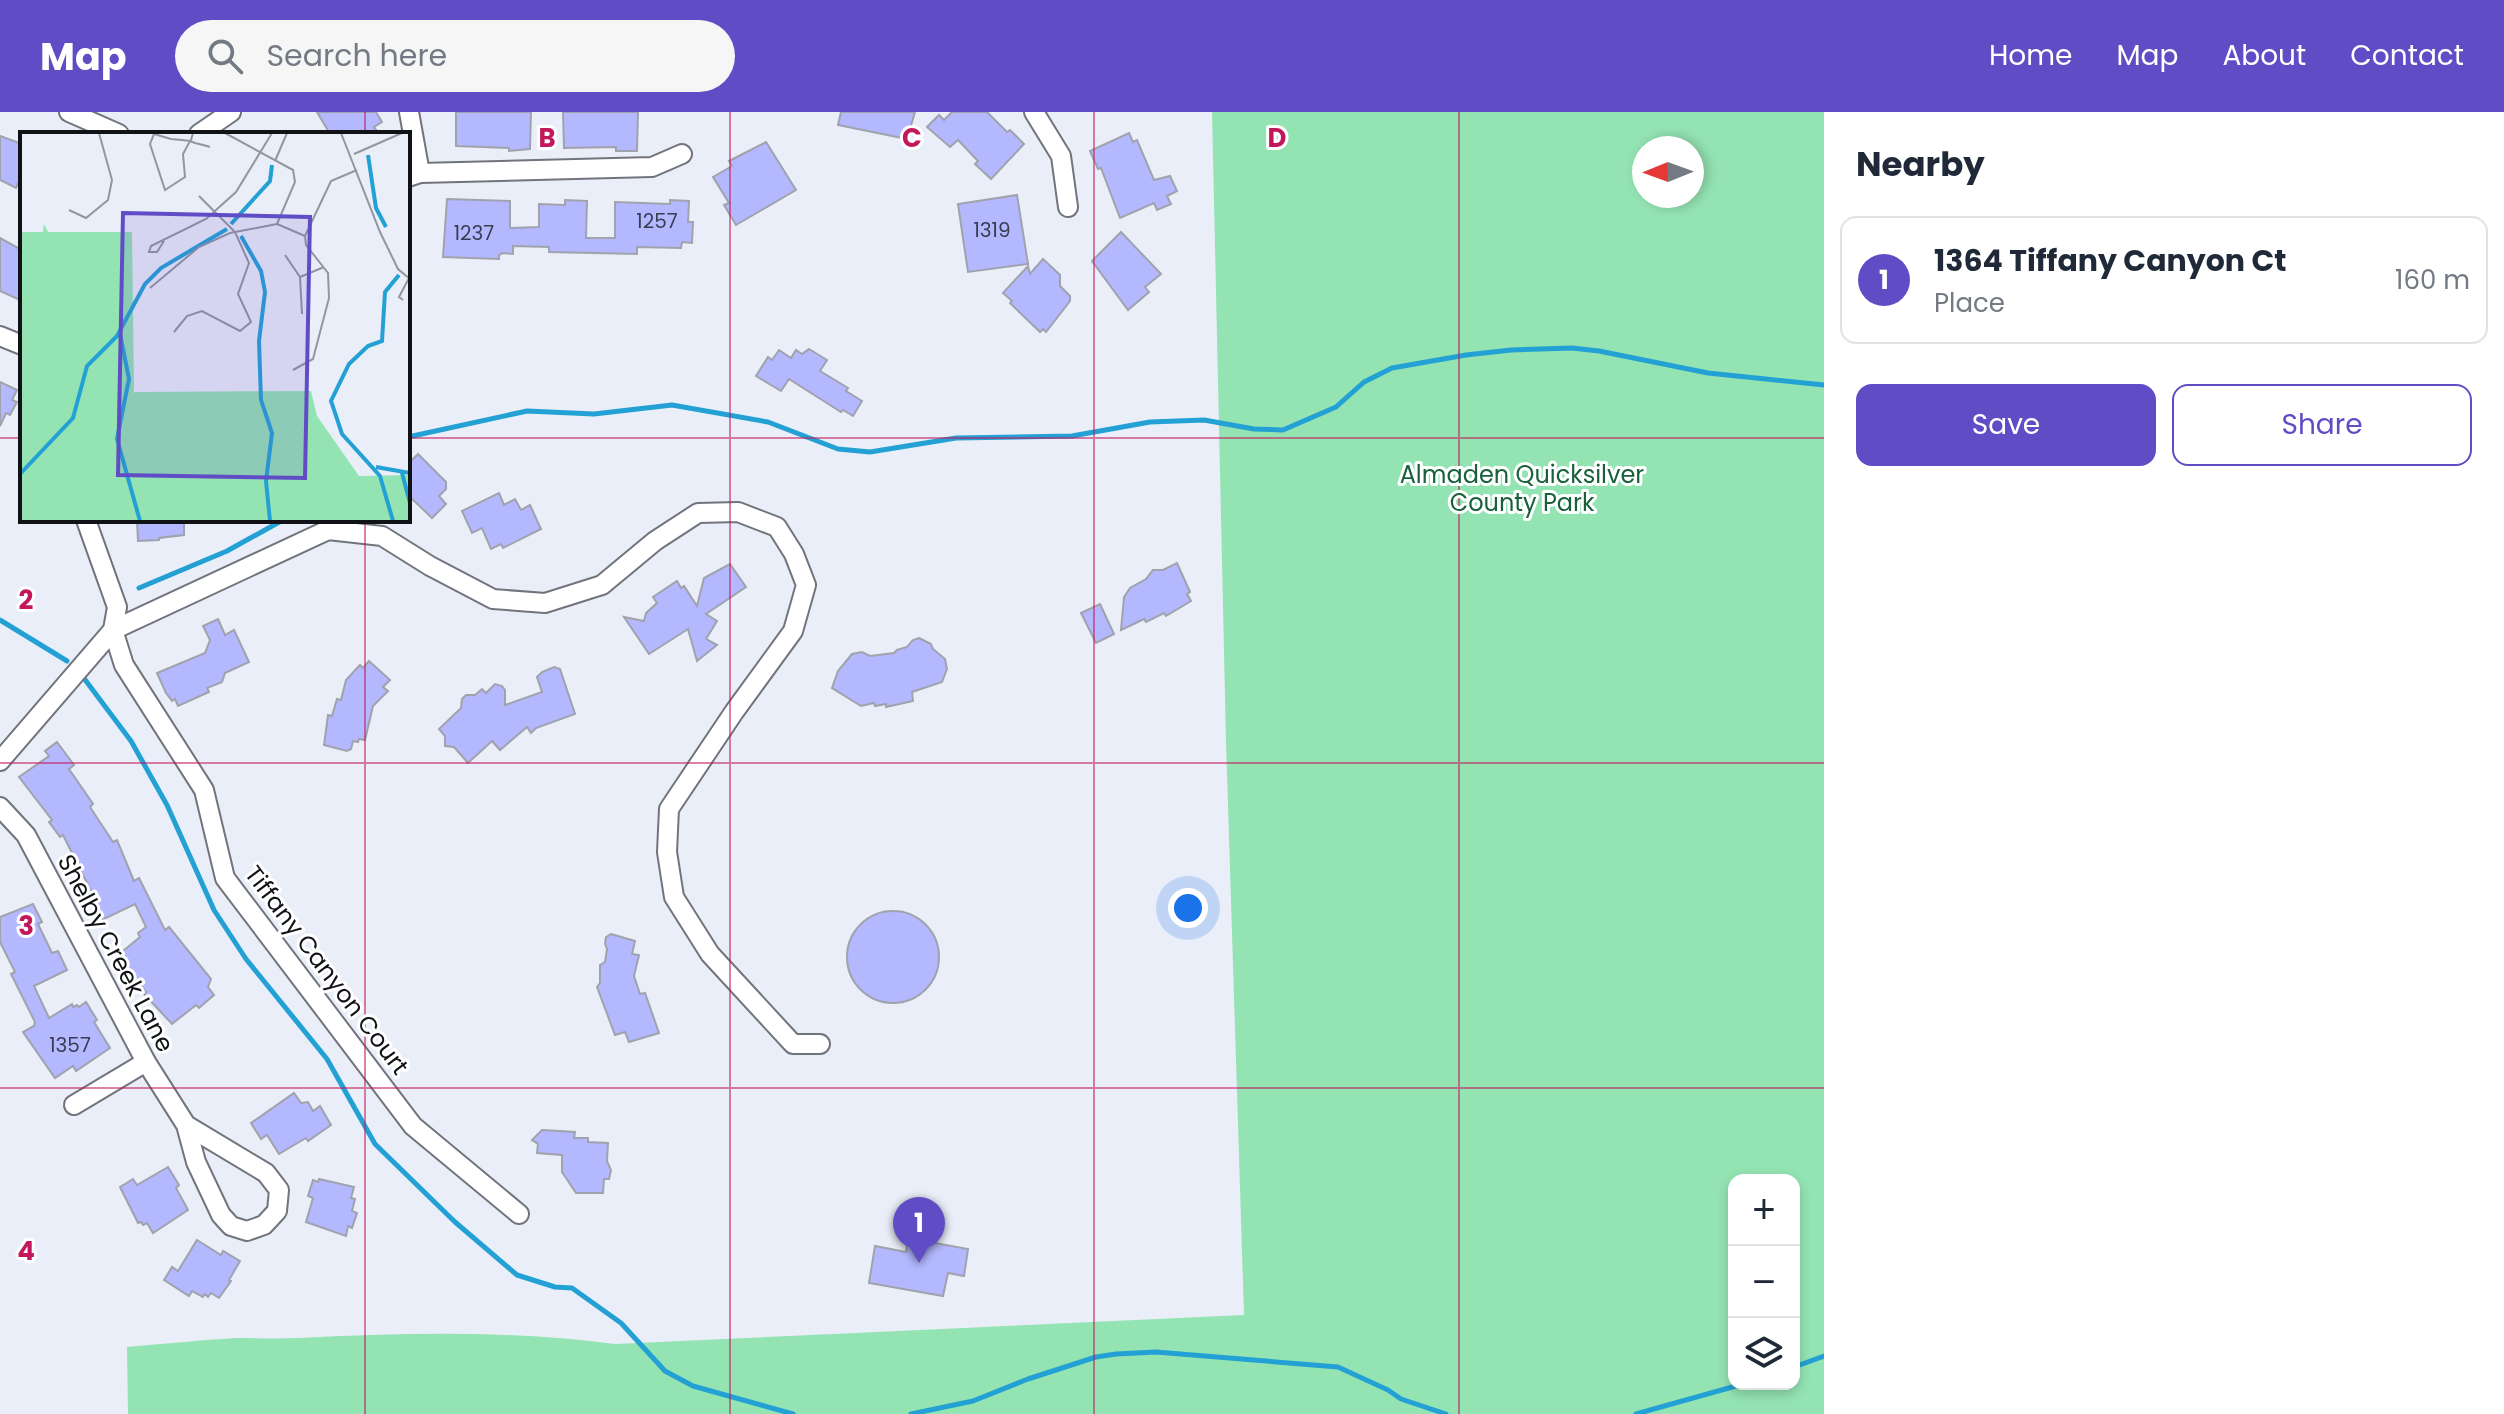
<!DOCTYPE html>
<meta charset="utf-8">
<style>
:root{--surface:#fff;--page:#f6f6f7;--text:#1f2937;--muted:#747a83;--line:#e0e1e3;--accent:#604dc6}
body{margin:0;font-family:Poppins,sans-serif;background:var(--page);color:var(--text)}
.controls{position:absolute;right:24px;bottom:24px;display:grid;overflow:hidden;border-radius:16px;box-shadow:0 4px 12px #0003}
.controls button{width:72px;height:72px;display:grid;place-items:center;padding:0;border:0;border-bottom:2px solid var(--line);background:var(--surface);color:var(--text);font:40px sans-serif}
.compass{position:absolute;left:1632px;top:24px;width:72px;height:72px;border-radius:50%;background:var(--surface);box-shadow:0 4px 12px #0003;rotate:269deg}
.you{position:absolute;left:1188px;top:796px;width:28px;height:28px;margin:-20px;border:6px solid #fff;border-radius:50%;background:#1a73e8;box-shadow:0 0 0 12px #1a73e833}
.badge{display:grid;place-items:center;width:52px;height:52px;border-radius:50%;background:var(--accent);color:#fff;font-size:26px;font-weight:700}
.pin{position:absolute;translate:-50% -66px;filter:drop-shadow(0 2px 4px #0008)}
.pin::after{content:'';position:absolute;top:42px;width:28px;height:24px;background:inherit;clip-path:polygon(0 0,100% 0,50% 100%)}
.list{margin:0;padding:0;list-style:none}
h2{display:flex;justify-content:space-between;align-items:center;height:104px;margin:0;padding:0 32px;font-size:34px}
h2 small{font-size:26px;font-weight:400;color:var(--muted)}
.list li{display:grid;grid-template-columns:52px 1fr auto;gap:24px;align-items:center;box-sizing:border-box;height:128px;margin:0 16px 16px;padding:0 16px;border:2px solid var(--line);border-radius:16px}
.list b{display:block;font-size:30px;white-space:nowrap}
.list p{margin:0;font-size:26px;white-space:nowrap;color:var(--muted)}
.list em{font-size:26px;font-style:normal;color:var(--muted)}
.actions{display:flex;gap:16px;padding:24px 32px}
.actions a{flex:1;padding:18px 0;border:2px solid var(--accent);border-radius:16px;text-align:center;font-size:28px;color:var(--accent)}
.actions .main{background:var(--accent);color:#fff}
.icon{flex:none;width:44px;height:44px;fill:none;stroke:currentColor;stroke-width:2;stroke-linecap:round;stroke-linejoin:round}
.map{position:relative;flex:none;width:1824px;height:1302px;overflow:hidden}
header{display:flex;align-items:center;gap:48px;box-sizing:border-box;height:112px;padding:0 40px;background:var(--accent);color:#fff}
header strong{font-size:38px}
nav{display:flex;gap:44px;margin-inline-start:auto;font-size:28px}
.search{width:560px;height:72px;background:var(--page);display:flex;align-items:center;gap:20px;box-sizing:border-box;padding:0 28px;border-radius:44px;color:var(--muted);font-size:30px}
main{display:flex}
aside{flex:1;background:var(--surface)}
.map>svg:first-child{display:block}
</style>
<header>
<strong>Map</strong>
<div class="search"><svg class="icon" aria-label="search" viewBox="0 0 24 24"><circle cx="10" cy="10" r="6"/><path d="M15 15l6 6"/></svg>Search here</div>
<nav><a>Home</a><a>Map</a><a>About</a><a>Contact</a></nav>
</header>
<main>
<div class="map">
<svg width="1824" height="1302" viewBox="0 0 1824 1302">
<rect width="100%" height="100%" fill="#eaeef9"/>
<path fill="#94e3b3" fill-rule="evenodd" d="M 1212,0 L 1824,0 L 1824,1302 L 128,1302 L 127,1235 C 163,1232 200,1228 237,1226 C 257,1226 277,1227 298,1226 C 405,1221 509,1218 615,1232 L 1244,1203 L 1226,629 ZM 1644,36 L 1692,36 L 1692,84 L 1644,84 ZM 1734,1068 L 1794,1068 L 1794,1272 L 1734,1272 Z"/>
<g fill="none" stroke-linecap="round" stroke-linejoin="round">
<g stroke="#24a1d4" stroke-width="5">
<path d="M 408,325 L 527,299 L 594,302 L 672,293 L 768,310 L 838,337 L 870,340 L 956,326 L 1072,324 L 1150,310 L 1204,308 L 1254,317 L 1283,318 L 1336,295 L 1364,270 L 1392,256 L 1466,243 L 1511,238 L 1572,236 L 1599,239 L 1708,261 L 1824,273"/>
<path d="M 139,476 L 227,439 L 283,408"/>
<path d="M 0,508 L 67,549"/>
<path d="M 83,565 L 131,629 L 167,693 L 214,798 L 246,847 L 327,947 L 375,1032 L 455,1110 L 517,1163 L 555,1175 L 572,1176 L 621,1211 L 665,1259 L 693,1274 L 793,1302"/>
<path d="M 1794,1255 L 1824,1244"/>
<path d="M 911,1302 L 973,1289 L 1028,1267 L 1096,1245 L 1116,1242 L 1156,1240 L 1338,1255 L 1388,1278 L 1401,1287 L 1446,1302"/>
<path d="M 1636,1302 L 1743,1272"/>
</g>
</g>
<g fill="#b3b8ff" stroke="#a0a2ac" stroke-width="2">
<path d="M 317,0 L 376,0 L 382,10 L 374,15 L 379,22 L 330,22 Z"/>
<path d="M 456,0 L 531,0 L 530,37 L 509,39 L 509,36 L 456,34 Z"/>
<path d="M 563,0 L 638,0 L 637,39 L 616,39 L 616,35 L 564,36 Z"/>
<path d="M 841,0 L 915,0 L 907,27 L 838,13 Z"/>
<path d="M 952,0 L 987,0 L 1007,20 L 1010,18 L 1024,32 L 991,67 L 975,52 L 978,49 L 958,28 L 950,35 L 927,15 L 939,3 L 944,8 Z"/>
<path d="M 1129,21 L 1133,30 L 1137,28 L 1154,68 L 1170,64 L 1177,79 L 1167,84 L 1171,92 L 1157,98 L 1154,91 L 1120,106 L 1101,56 L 1098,57 L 1090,39 Z"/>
<path d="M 0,24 L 22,32 L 22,62 L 16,76 L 0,68 Z"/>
<path d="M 766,30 L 796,78 L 736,113 L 724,93 L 729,91 L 713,65 L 732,54 L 729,49 Z"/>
<path d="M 1017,83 L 1028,152 L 968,160 L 958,92 Z"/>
<path d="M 447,87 L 510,89 L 510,116 L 539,115 L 539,92 L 565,93 L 565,88 L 587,89 L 586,126 L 615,126 L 615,90 L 670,92 L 670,88 L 689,89 L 688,110 L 693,110 L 692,131 L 682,130 L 681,136 L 637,135 L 637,142 L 549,140 L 549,135 L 513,134 L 513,142 L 503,141 L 499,143 L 499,147 L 443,145 Z"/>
<path d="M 1121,120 L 1161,162 L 1145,175 L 1149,180 L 1128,198 L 1092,149 Z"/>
<path d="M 0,126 L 22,138 L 22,189 L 0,179 Z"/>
<path d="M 1043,147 L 1060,163 L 1060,174 L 1070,184 L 1070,189 L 1046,220 L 1043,217 L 1040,220 L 1010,191 L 1012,189 L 1003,181 L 1028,154 L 1030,162 Z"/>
<path d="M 809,237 L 827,248 L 820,259 L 848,276 L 846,279 L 862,289 L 853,304 L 843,298 L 841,300 L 789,267 L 781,279 L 756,264 L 768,245 L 772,248 L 779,238 L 791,246 L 796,238 L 802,242 Z"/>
<path d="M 0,270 L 17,278 L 12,288 L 17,290 L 10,303 L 6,301 L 0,314 Z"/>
<path d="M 418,342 L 446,370 L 446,377 L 439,384 L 446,392 L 432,406 L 408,383 L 408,352 Z"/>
<path d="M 499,381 L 504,393 L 515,387 L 521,398 L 530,393 L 541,417 L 503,436 L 501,432 L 491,437 L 482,416 L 472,421 L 462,399 Z"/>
<path d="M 137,408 L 184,408 L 184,423 L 159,426 L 159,428 L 138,429 Z"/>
<path d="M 1177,451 L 1190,480 L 1187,482 L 1191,489 L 1166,504 L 1164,501 L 1146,510 L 1144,507 L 1121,518 L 1124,485 L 1130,476 L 1146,467 L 1153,458 L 1163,458 Z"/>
<path d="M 730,452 L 746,475 L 706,502 L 717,509 L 706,527 L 717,533 L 697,549 L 688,517 L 649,542 L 624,505 L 644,509 L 646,501 L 657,491 L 653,485 L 677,469 L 681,476 L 684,474 L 697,494 L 704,466 Z"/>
<path d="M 1100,492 L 1114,522 L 1096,531 L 1081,501 Z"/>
<path d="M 218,507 L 225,523 L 234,518 L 249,550 L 225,561 L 222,570 L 207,576 L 209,580 L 178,594 L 175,587 L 172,589 L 166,581 L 157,561 L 205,541 L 210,528 L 203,514 Z"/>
<path d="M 919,526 L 931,532 L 933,537 L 945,547 L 947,557 L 942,570 L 912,580 L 913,589 L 886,595 L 886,592 L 875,594 L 874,591 L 861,594 L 832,576 L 838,559 L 852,542 L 862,540 L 870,544 L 894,541 L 897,538 L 907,535 L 913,528 Z"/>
<path d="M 369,549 L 390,568 L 383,575 L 388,579 L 373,594 L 365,628 L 359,627 L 358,630 L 353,629 L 351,637 L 347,639 L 324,633 L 328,603 L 332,604 L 337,587 L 341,588 L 346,568 L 360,553 L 363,556 Z"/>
<path d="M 554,555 L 560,557 L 575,602 L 536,616 L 531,621 L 527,615 L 500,638 L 492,629 L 468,651 L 454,635 L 445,634 L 445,624 L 439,617 L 461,596 L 462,587 L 466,583 L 475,583 L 482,577 L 486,581 L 495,572 L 502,574 L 505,578 L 505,593 L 542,580 L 537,565 L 542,560 Z"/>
<path d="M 57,630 L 74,653 L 69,657 L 93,692 L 90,695 L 113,730 L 117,728 L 134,769 L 139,766 L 165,818 L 169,815 L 211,867 L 208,875 L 214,883 L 199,896 L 196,893 L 172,912 L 144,882 L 146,880 L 117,844 L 140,825 L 138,821 L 146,815 L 135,792 L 102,808 L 92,789 L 95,787 L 63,723 L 60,725 L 49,710 L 52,708 L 19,665 L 49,644 L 45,639 Z"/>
<path d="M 33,792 L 42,810 L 38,812 L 52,841 L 58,839 L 67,858 L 34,874 L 49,906 L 72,892 L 73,895 L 77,893 L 79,895 L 86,890 L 97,908 L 94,910 L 110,936 L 76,959 L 73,954 L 55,966 L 23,920 L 34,914 L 35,910 L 11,862 L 15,860 L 0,830 L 0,805 Z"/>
<circle cx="893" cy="845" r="46"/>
<path d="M 611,822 L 635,829 L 632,842 L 639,843 L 634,864 L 640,882 L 645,881 L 659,921 L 629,930 L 625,920 L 615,923 L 597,875 L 600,871 L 600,853 L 605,850 L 607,837 L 605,832 L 606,825 Z"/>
<path d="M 294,981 L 301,991 L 308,990 L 313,999 L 320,994 L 331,1013 L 308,1029 L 306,1026 L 279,1042 L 267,1023 L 261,1027 L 251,1011 Z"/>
<path d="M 542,1018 L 575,1020 L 574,1026 L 588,1026 L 588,1030 L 608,1031 L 607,1049 L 611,1058 L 609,1067 L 604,1067 L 603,1081 L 576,1081 L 562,1060 L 562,1043 L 537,1041 L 538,1032 L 532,1028 Z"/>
<path d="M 168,1055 L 179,1073 L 176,1076 L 188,1098 L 153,1121 L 147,1111 L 143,1113 L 141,1110 L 138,1111 L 120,1075 L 133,1067 L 137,1073 Z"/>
<path d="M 319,1067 L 354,1075 L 351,1086 L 355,1087 L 352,1099 L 357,1101 L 352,1116 L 348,1114 L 346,1124 L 306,1110 L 313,1086 L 308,1084 L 313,1068 L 318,1070 Z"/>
<path d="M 908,1126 L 968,1137 L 964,1164 L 948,1161 L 943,1184 L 869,1171 L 875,1134 L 906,1140 Z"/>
<path d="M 197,1128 L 221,1143 L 223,1139 L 240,1149 L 229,1168 L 231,1169 L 219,1186 L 211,1181 L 208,1185 L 205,1182 L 203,1185 L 192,1179 L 189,1184 L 164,1168 L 172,1155 L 178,1159 Z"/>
</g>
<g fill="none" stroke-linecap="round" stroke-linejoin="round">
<defs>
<g id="minor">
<path d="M 69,0 L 119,22"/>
<path d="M 409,0 L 420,61"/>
<path d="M 1034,0 L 1061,44 L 1068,95"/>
<path d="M 199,22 L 231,0"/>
<path d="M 408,65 L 420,61 L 652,55 L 682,42"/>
<path d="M 0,224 L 22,233"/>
<path d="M 86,408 L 117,495 L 113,518 L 124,553 L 204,678 L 225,766 L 413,1014 L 519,1102"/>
<path d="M 0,649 L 113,518 L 328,418 L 382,424 L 430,454 L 493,487 L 545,491 L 602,473 L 655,429 L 698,401 L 738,400 L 777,415 L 794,442 L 806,473 L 793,519 L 734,600 L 669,697 L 667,740 L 674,785 L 710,842 L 793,932 L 820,932"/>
<path d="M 0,695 L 26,723 L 146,950 L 186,1013 L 196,1050 L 221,1103 L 231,1114 L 247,1119 L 264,1113 L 277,1099 L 279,1078 L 266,1061 L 186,1013"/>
<path d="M 74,993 L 146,950"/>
</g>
</defs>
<use href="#minor" stroke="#71747d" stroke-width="22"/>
<use href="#minor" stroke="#fff" stroke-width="18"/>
</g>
<path fill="none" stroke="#c2185b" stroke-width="2" stroke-opacity="0.55" d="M 365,0 L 365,22M 730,0 L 730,1302M 1094,0 L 1094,1302M 1459,0 L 1459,1302M 0,326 L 22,326M 408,326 L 1824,326M 365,408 L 365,1302M 0,651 L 1824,651M 0,976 L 1824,976"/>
<g text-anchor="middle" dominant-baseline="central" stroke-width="6" stroke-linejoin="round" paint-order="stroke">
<g font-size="20" fill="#3a3c50">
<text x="657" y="109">1257</text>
<text x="992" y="118">1319</text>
<text x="474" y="121">1237</text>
<text x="70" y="933">1357</text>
</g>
<g font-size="24" fill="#18613c" stroke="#fff">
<text x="1522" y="362">Almaden Quicksilver<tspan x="1522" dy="28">County Park</tspan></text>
</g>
<g font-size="24" fill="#111216" stroke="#fff">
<text transform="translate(116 841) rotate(62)">Shelby Creek Lane</text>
<text transform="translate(327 858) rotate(53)">Tiffany Canyon Court</text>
</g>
</g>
<g transform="translate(20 20)">
<rect width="390" height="390" fill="#eaeef9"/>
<path d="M 24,92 L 28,100 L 112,100 L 114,260 L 291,259 L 297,284 L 339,344 L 390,343 L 390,389 L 0,389 L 0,100 L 23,100 Z" fill="#94e3b3"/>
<path fill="none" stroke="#24a1d4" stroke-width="4" d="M 348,23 L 356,76 L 366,95M 211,92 L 250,49 L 252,33M 221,104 L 241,139 L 245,160 L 239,209 L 241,268 L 252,301 L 246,349 L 250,389M 100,202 L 109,247 L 97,307 L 120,389M 356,335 L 390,341M 382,341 L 390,371M 0,342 L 53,286 L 67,234 L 97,204 L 125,152 L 141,136 L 207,97M 373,389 L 360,344 L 322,302 L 311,269 L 329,232 L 348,214 L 362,209 L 365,160 L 379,143"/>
<path fill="none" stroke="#93969e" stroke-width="2" d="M 173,1 L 171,8 L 170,9 L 163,22 L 165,45 L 145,58 L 130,12 L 134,2 L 151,7 L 162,8 L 170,9 L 175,11 L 187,14 L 190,15M 205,1 L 273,38 L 275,50 L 257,92M 321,1 L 360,100 L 378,137 L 390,147M 334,22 L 382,1M 255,29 L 267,1M 49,78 L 66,86 L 88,68 L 92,48 L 79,1M 257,92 L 285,104M 144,109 L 137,120 L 129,120 L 131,114 L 186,87 L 216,60 L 252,1M 265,123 L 280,145 L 282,182M 280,145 L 304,135M 130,156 L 179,115 L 210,101 L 257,92M 383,168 L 379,165 L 389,146M 154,200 L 167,184 L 182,179 L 220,199 L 231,190 L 218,162 L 229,131 L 215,100 L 179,64M 273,238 L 293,227 L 309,166 L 308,141 L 286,113 L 285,104 L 311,49 L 337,38"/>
<path fill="#604dc6" fill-opacity="0.15" stroke="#604dc6" stroke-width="4" d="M 103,81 L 290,85 L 285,346 L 98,343 Z"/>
<rect width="390" height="390" fill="none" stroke="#111216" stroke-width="4"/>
</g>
<g font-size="26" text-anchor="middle" font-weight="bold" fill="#c2185b" stroke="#fff" stroke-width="6" stroke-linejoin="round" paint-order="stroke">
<text x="547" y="35">B</text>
<text x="912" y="35">C</text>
<text x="1277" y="35">D</text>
<text x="26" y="497">2</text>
<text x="26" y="823">3</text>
<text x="26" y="1148">4</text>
</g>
</svg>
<div class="controls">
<button>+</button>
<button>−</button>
<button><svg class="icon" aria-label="layers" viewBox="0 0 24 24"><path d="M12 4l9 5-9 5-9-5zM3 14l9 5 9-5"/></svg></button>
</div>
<svg class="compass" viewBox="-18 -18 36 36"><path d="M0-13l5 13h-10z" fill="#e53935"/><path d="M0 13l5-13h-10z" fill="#747a83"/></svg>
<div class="you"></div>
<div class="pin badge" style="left:919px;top:1151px">1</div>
</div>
<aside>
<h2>Nearby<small></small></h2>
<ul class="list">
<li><span class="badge">1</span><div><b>1364 Tiffany Canyon Ct</b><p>Place</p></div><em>160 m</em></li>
</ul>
<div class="actions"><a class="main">Save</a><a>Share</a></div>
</aside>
</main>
